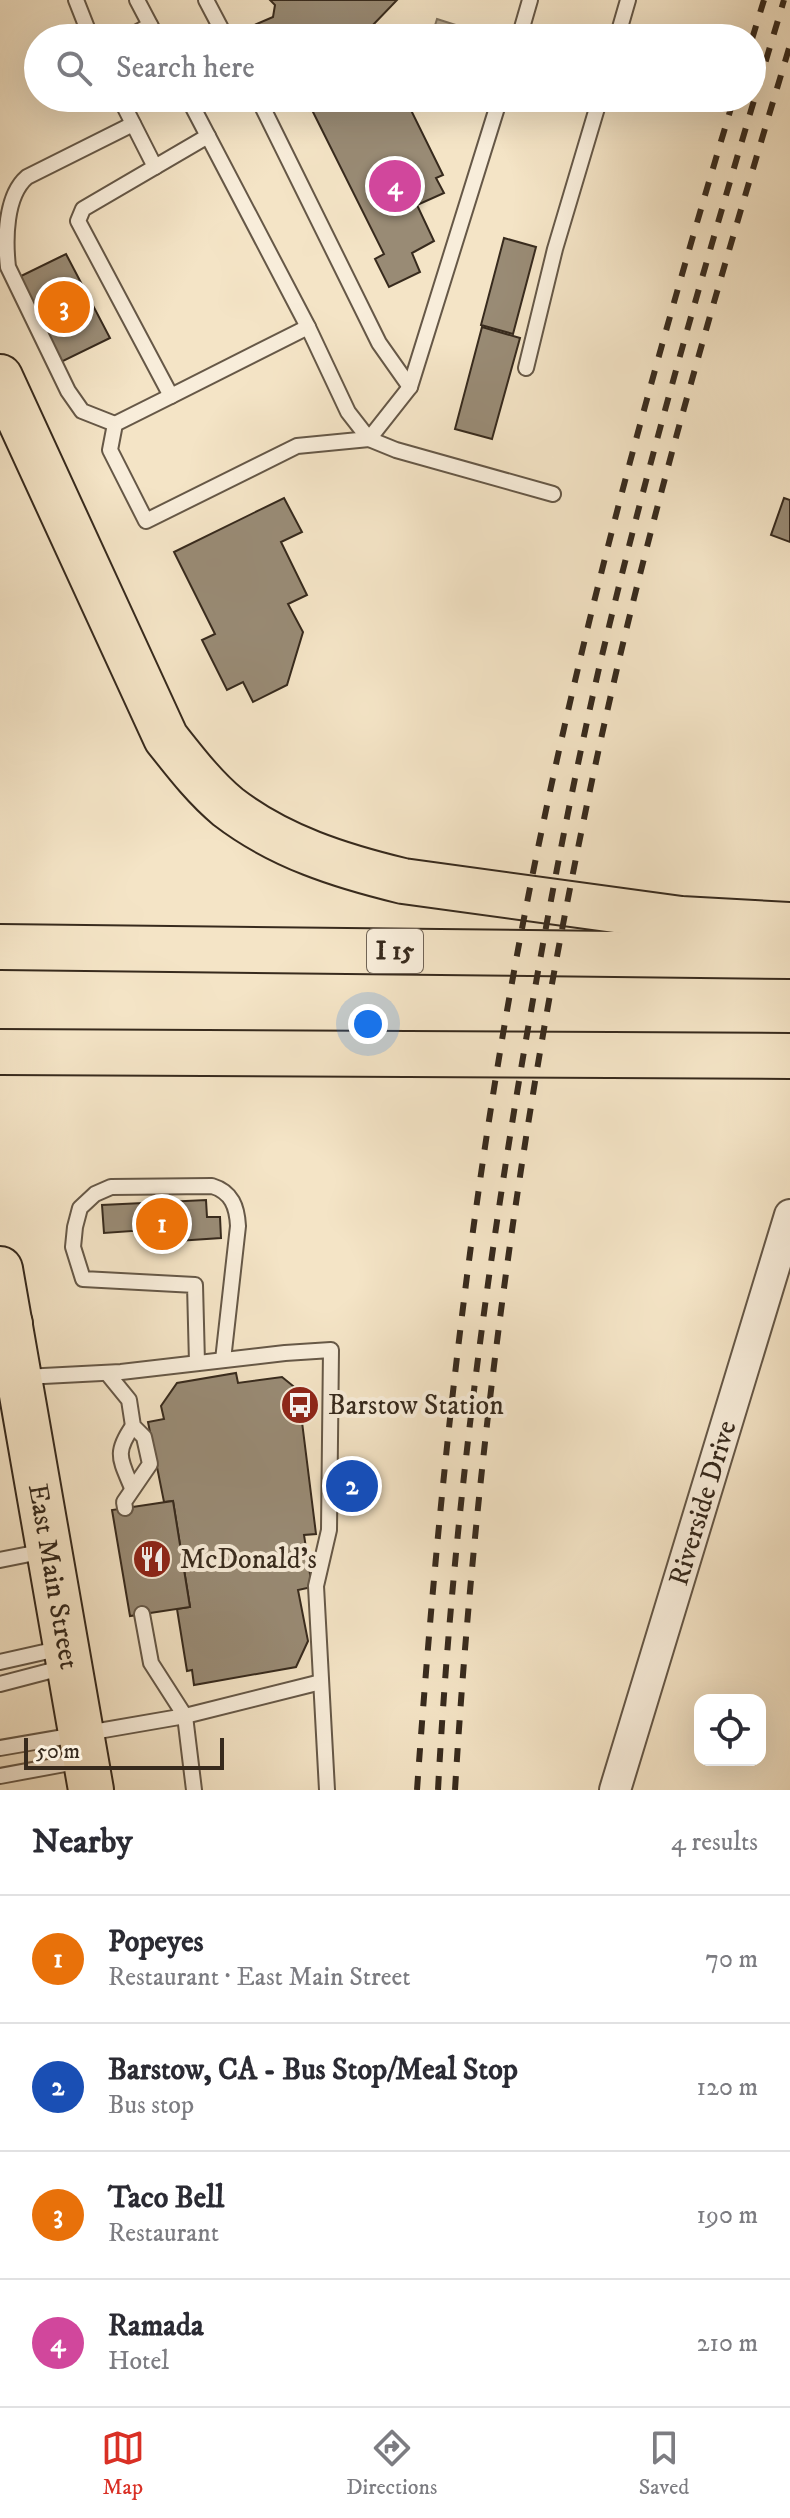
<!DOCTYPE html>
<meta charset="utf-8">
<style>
:root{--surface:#fff;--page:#f7f7f7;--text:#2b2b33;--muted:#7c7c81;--line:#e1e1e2;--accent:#d93025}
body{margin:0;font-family:"IM FELL DW Pica",serif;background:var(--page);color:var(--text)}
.controls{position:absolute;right:24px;bottom:24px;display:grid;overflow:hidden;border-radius:16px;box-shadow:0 8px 32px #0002}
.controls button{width:72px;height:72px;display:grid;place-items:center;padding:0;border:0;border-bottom:2px solid var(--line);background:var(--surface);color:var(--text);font:40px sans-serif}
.scale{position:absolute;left:24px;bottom:20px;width:200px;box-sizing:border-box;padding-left:8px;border:4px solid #372a1d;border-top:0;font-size:22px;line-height:28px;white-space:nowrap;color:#372a1d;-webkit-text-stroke:6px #f8edda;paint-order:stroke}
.you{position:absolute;left:368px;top:1024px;width:28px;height:28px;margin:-20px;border:6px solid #fff;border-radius:50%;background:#1a73e8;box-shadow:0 0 0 12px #1a73e833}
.badge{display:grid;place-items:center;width:52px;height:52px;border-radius:50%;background:var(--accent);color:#fff;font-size:26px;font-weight:700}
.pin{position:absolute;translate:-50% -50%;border:4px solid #fff;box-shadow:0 2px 8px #0006}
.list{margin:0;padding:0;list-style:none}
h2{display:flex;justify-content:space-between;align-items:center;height:104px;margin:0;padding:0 32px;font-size:34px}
h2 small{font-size:26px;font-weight:400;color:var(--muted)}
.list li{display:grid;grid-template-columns:52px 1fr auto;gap:24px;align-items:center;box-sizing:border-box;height:128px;padding:0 32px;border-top:2px solid var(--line)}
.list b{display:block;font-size:30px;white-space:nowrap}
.list p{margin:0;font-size:26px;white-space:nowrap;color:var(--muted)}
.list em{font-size:26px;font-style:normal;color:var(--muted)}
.icon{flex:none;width:44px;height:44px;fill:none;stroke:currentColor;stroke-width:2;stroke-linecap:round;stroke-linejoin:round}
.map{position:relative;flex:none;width:790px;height:1790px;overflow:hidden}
.search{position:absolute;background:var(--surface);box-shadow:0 8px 32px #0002;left:24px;right:24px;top:24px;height:88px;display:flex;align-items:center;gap:20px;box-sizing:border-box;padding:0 28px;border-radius:44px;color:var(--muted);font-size:30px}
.sheet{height:616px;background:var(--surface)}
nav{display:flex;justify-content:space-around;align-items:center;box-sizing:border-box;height:112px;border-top:2px solid var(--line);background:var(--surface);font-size:22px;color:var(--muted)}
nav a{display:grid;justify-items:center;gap:4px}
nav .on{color:var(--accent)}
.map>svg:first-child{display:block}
</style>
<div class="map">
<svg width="790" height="1790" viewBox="0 0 790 1790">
<rect width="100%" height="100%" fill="#f4e4c6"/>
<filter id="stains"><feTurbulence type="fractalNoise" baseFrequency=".0025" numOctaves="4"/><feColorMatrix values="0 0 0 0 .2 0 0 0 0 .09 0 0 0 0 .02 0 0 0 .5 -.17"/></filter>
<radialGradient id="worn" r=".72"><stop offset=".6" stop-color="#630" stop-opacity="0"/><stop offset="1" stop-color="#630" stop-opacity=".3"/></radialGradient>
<path fill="#b4a58d" stroke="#827460" stroke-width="2" d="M 437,19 L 465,28 L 462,38 L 431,38 Z"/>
<g fill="#998b75" stroke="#372a1d" stroke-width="2">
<path d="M 270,0 L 397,0 L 371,27 L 376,38 L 257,38 L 252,26 L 273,17 L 275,5 Z"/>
<path d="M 254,31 L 257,38 L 239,38 Z"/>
<path d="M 306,98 L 405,98 L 443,175 L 436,178 L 444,193 L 417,205 L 434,241 L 412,253 L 420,272 L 389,287 L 375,259 L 384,254 Z"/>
<path d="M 504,238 L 536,247 L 513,334 L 481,325 Z"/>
<path d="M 66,254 L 110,338 L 61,362 L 19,277 Z"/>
<path d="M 482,327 L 520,338 L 492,439 L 455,429 Z"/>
<path d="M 284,498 L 302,532 L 281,542 L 307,595 L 288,604 L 303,632 L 287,685 L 253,702 L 243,682 L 227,690 L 202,640 L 215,634 L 174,552 Z"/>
<path d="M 784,498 L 790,500 L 790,542 L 771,535 Z"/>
<path d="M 206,1200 L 207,1217 L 220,1217 L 221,1238 L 147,1243 L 146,1230 L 104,1233 L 102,1205 Z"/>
<path d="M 236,1373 L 238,1383 L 282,1377 L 298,1390 L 316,1534 L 304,1535 L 312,1587 L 298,1590 L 308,1641 L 296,1667 L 194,1685 L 192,1670 L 187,1671 L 177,1609 L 190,1607 L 173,1501 L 164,1502 L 148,1422 L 164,1419 L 161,1406 L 177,1383 Z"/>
<path d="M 173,1501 L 190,1607 L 130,1616 L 112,1510 Z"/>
</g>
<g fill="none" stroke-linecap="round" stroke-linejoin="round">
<defs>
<g id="lane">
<path d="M 76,0 L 91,38"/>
<path d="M 137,0 L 157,38"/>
<path d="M 206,0 L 226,38"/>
<path d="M 127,38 L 150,25"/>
<path d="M 519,38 L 530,0"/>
<path d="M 617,38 L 628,0"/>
<path d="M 120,98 L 155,167"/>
<path d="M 188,98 L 308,327 L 348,412 L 369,439 L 396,450 L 553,494"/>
<path d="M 258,98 L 379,343 L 410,387"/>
<path d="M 208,136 L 83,209 L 78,221 L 171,396 L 308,327"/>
<path d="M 526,368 L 555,249 L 600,98"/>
<path d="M 171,396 L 115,424 L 110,450 L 146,521 L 297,446 L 369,439 L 410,387 L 500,98"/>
<path d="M 115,424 L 82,411 L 68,391 L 8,267 C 5,240 5,196 27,177 L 133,124"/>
<path d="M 197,1363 L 195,1285 L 83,1279 L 73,1247 L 75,1227 L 80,1208 L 95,1194 L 111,1187 L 212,1186 C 232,1192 237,1207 238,1226 L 223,1360"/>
<path d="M 107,1373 L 129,1400 L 133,1426 L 144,1437 L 150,1464 L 124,1502 L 125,1508"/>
<path d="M 24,1377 L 121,1372 L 285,1353 L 331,1350 L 329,1530 L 316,1586 L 327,1790"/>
<path d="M 132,1488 C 120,1459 114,1453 133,1426"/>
<path d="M 0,1560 L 45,1551"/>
<path d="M 142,1614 L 151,1663 L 185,1716 L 194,1790"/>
<path d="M 0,1662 L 62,1648"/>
<path d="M 0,1684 L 65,1667"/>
<path d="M 0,1748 L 185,1716 L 321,1682"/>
<path d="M 0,1776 L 81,1761"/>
</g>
<g id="street">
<path id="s1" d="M 615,1790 L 790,1215"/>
</g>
<g id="primary">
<path id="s2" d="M 0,1269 L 91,1790"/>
</g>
<g id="highway">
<path d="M 0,377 L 166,738 C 185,762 204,787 228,807 C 280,847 341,866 403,881 L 681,919 L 790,925"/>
<path d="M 0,947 L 790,956"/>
<path d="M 0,1052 L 790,1056"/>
<path d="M 0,1327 L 10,1324"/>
</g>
</defs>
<use href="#lane" stroke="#665847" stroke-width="18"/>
<use href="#street" stroke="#665847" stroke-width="34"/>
<use href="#primary" stroke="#372a1d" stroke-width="48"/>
<use href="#highway" stroke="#372a1d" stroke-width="48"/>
<use href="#lane" stroke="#f8edda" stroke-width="14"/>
<use href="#street" stroke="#f8edda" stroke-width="30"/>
<use href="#primary" stroke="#f4e4c6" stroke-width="44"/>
<use href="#highway" stroke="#f4e4c6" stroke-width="44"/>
<g stroke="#372a1d" stroke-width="6" stroke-dasharray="14 14" stroke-linecap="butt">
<path d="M 752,39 L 764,0"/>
<path d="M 417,1790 C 437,1510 466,1231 517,955 C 571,665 649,380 734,98"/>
<path d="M 438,1790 C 451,1549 481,1308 521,1069 C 544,934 569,798 600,664 C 653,440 718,220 784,0"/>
<path d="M 455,1790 C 476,1445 523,1100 596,762 C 648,520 719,282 790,45"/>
</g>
</g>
<defs>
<symbol id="bus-disc" viewBox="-11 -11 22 22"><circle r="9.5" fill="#8f2418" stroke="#f8edda"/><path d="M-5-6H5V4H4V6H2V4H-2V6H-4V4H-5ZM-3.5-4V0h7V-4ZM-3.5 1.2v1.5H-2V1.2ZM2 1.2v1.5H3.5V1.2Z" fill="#fff"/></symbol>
<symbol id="restaurant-disc" viewBox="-11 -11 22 22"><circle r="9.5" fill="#8f2418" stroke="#f8edda"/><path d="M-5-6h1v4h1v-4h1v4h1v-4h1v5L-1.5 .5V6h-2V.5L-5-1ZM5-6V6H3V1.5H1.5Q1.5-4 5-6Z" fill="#fff"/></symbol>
</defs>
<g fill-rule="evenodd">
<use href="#bus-disc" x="278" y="1383" width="44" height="44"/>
<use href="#restaurant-disc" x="130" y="1537" width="44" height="44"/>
</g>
<g text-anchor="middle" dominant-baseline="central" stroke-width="8" stroke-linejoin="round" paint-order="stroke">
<rect fill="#f8edda" stroke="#716456" stroke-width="2" x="367" y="929" width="56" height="44" rx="6"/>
<g font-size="26" font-weight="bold" fill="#372a1d">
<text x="395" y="951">I 15</text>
</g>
<g font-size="28" fill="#372a1d" stroke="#f8edda" text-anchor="start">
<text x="328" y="1405">Barstow Station</text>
<text x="180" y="1559">McDonald's</text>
</g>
<g font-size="28" fill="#372a1d" stroke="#f8edda">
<text stroke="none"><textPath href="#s1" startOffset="300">Riverside Drive</textPath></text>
<text stroke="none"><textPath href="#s2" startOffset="312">East Main Street</textPath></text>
</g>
</g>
<rect width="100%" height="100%" filter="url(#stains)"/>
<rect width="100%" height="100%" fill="url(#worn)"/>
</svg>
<div class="controls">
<button><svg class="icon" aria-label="locate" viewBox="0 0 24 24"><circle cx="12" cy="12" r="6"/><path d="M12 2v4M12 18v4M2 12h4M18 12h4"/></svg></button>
</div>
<div class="scale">50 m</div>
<div class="you"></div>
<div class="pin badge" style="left:162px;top:1224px;background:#e8710a">1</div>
<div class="pin badge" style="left:352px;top:1486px;background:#1a4fb4">2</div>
<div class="pin badge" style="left:64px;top:307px;background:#e8710a">3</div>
<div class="pin badge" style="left:395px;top:186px;background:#d1479c">4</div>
<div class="search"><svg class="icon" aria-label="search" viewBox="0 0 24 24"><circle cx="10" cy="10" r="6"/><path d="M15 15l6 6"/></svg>Search here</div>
</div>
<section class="sheet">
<h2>Nearby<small>4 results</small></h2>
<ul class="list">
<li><span class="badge" style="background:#e8710a">1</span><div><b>Popeyes</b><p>Restaurant · East Main Street</p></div><em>70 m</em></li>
<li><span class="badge" style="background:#1a4fb4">2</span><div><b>Barstow, CA - Bus Stop/Meal Stop</b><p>Bus stop</p></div><em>120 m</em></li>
<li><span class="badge" style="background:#e8710a">3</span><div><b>Taco Bell</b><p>Restaurant</p></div><em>190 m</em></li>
<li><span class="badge" style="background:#d1479c">4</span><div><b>Ramada</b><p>Hotel</p></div><em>210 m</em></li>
</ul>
</section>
<nav>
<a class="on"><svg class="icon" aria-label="map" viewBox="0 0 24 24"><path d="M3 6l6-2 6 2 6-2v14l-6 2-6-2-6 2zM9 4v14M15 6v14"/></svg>Map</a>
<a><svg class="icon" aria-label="directions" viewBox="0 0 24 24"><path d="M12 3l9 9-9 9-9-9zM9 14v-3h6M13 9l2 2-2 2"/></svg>Directions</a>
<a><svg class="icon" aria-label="saved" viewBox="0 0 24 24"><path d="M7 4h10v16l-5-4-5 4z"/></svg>Saved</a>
</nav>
